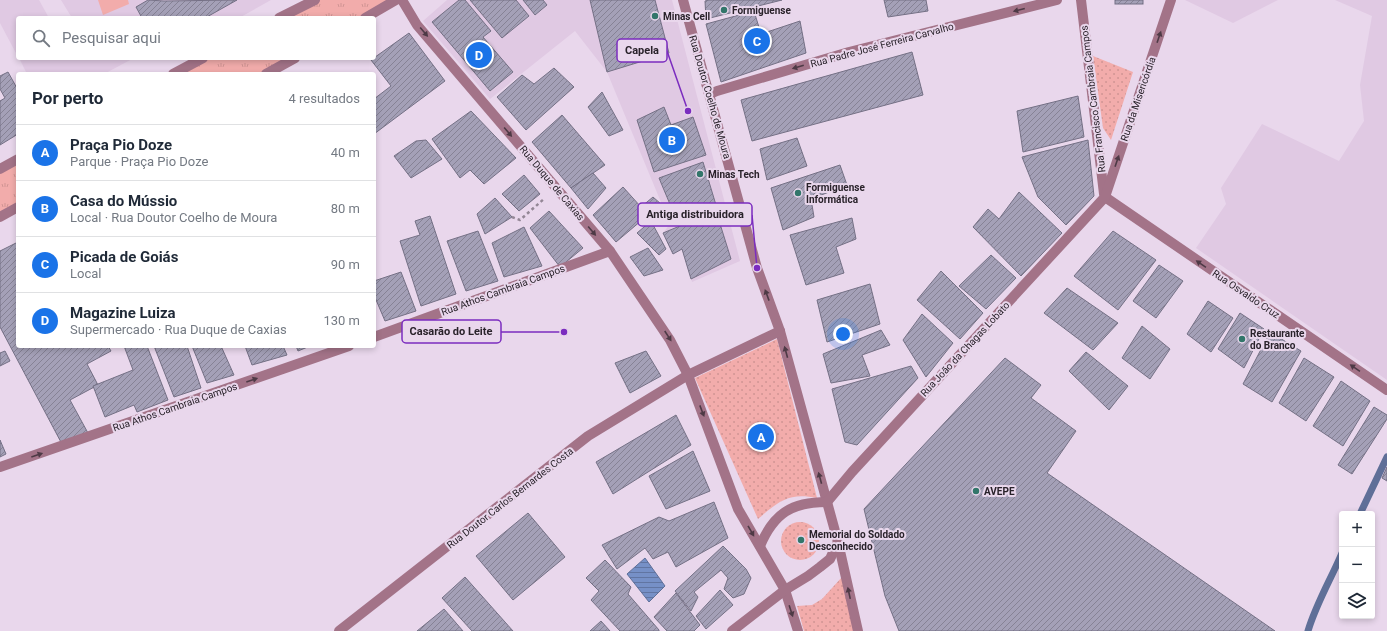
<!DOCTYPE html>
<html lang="pt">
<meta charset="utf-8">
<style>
:root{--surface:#fff;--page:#f6f6f7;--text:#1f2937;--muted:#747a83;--line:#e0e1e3;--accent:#1a73e8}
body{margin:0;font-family:Roboto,sans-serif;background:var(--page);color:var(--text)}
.controls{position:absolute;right:12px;bottom:12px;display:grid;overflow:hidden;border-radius:4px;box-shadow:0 2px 6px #0003}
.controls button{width:36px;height:36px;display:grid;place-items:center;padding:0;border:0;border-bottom:1px solid var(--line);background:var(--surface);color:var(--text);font:20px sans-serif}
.you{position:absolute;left:843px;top:334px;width:14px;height:14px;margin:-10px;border:3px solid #fff;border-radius:50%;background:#1a73e8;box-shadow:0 0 0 6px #1a73e833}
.badge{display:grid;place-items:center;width:26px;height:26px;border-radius:50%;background:var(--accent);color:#fff;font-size:13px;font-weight:700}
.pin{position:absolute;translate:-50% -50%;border:2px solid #fff;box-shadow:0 1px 4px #0006}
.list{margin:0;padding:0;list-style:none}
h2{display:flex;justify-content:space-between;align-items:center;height:52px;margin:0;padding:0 16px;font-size:17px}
h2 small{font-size:13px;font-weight:400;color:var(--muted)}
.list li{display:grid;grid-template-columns:26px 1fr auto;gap:12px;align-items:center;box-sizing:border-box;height:56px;padding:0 16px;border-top:1px solid var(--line)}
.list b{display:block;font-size:15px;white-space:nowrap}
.list p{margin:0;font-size:13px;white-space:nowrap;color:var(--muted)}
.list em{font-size:13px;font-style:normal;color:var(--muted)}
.icon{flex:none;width:22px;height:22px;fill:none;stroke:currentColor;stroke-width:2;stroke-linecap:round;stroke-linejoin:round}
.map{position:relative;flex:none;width:1387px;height:631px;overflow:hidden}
.search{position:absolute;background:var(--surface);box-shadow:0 2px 6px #0003;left:16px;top:16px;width:360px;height:44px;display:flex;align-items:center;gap:10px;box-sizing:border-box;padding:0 14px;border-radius:4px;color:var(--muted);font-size:15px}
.panel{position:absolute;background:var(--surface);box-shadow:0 2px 6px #0003;left:16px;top:72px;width:360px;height:276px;border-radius:4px}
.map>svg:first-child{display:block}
</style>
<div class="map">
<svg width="1387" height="631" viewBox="0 0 1387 631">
<defs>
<pattern id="grass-tufts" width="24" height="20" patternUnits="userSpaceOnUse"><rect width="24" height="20" fill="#f2acab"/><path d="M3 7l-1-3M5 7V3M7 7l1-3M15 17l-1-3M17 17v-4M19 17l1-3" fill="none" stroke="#d09493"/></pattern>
<pattern id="park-dots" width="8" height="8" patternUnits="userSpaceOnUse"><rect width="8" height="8" fill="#f2acab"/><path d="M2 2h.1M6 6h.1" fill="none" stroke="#d09493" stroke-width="1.8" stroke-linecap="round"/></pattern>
<pattern id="water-rules" width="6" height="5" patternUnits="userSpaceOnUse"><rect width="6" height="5" fill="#7690c7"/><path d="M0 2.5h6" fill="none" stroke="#6175a2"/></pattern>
<pattern id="building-hatch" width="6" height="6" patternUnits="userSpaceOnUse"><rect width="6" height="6" fill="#a4a0b7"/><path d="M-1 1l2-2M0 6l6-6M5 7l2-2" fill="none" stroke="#868295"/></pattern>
</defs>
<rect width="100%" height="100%" fill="#e9d7ec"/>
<g fill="#e0c9e3">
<path d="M 0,0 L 39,0 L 49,18 L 18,18 L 18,57 L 0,23 Z"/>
<path d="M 61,0 L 271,0 L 239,18 L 139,18 L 137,16 L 133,18 L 72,18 Z"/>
<path d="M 447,0 L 672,0 L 740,261 L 692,282 L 682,249 L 673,254 L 663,233 L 670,224 L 607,72 L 575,31 L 490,99 L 423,21 Z"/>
<path d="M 1185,0 L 1278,0 L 1233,23 Z"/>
<path d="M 1335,0 L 1387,0 L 1387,380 L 1196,248 L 1226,204 L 1221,188 L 1262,124 L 1339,161 L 1364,121 L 1360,85 L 1372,16 Z"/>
<path d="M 19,58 L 134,58 L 104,74 L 27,74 Z"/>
</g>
<g fill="url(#grass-tufts)">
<path d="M 317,0 L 395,0 L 363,18 L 283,18 Z"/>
<path d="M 205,58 L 291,58 L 262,74 L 174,74 Z"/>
<path d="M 18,160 L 18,205 L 0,214 L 0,170 Z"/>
</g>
<g fill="url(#park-dots)">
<path d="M 1093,56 L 1133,72 L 1111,140 L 1103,128 Z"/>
<path d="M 777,339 L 817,498 C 789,492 779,501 758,519 L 695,378 Z"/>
<circle cx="800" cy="541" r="19"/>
<path d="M 842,577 L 854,631 L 804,631 L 797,606 L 812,605 L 822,599 Z"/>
</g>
<path fill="#f2acab" d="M 98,0 L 128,0 L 129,4 L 103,15 Z"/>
<path fill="url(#water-rules)" stroke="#5f6f98" d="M 645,558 L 665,586 L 649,602 L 627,574 Z"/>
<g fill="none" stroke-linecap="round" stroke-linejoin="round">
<g stroke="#5f6f98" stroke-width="7">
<path d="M 1360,514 L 1387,457"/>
<path d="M 1308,631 C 1316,604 1331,579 1342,553"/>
</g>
</g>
<g fill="url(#building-hatch)" stroke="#747085">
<path d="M 148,0 L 164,1 L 237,0 L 205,18 L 142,18 L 136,7 Z"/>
<path d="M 459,0 L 465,0 L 491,31 L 483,37 L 513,72 L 490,91 L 432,22 Z"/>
<path d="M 470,0 L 516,0 L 529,16 L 502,38 Z"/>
<path d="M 523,0 L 543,0 L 547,5 L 535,15 Z"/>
<path d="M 590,0 L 655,0 L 669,53 L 607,72 Z"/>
<path d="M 709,0 L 782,0 L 706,19 L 705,1 Z"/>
<path d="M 884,0 L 926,0 L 928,11 L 888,17 Z"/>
<rect x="1115" y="0" width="28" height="4"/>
<path d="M 754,11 L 761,34 L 800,21 L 806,53 L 721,82 L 706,24 Z"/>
<path d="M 409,33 L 445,81 L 374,134 L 374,99 L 391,86 L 371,60 Z"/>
<path d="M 912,52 L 923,95 L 752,141 L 741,100 Z"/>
<path d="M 554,68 L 574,87 L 526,130 L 497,97 L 522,75 L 534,84 Z"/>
<path d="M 8,72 L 18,90 L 18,134 L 0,145 L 0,101 L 5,98 L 0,89 L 0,76 Z"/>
<path d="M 602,92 L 623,130 L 609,136 L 588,107 Z"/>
<path d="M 1078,96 L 1084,137 L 1023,152 L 1017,111 Z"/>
<path d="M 664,107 L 671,125 L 693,117 L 706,155 L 654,172 L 637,120 Z"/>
<path d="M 471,111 L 516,158 L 484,184 L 470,170 L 460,178 L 432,139 Z"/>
<path d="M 562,115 L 605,165 L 571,188 L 532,142 Z"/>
<path d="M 797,138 L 807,166 L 767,180 L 760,149 Z"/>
<path d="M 426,140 L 442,159 L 411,178 L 394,156 L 416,141 Z"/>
<path d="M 1088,140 L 1094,196 L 1066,225 L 1038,197 L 1022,157 Z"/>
<path d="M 703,162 L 716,205 L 677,221 L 659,178 Z"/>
<path d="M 840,165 L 847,185 L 811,199 L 814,217 L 783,230 L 771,188 Z"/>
<path d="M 593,173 L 606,188 L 588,209 L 571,188 Z"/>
<path d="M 524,175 L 540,194 L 519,211 L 502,194 Z"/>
<path d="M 623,187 L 641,207 L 653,197 L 661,204 L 616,242 L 593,215 Z"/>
<path d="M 1019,192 L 1062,233 L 1021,276 L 973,227 L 988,209 L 999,219 Z"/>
<path d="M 495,198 L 512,217 L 485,234 L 477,214 Z"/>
<path d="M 549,211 L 583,248 L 560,267 L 530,228 Z"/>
<path d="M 716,211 L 731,259 L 691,279 L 682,249 L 673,254 L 663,233 Z"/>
<path d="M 430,216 L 456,294 L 421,306 L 400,241 L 420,235 L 415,221 Z"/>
<path d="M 852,218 L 856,239 L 836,247 L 844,273 L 806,285 L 790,235 Z"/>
<path d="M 651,221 L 666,249 L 659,255 L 637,233 Z"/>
<path d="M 524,227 L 542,266 L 504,277 L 492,243 Z"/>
<path d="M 478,231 L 498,281 L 466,291 L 447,241 Z"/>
<path d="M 1113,231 L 1156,260 L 1118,310 L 1074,276 Z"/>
<path d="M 18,242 L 18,346 L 108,346 L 111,351 L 87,364 L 98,385 L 70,400 L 88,433 L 63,446 L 0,327 L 0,251 Z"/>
<path d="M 648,248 L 663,270 L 644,276 L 630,257 Z"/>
<path d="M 991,255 L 1016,278 L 986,309 L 959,286 Z"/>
<path d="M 1159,265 L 1183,281 L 1156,318 L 1133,301 Z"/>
<path d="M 941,271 L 983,313 L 960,339 L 917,300 Z"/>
<path d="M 401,272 L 416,311 L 385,321 L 374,295 L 374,281 Z"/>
<path d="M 870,284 L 880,324 L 827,342 L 817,300 Z"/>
<path d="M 1067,288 L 1118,323 L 1093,350 L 1044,313 Z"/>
<path d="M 1208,301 L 1233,318 L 1211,352 L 1187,334 Z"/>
<path d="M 1240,313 L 1264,329 L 1244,368 L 1218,349 Z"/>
<path d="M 922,314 L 953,343 L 926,377 L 903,340 Z"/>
<path d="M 1142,326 L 1170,349 L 1150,379 L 1122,358 Z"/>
<path d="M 881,330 L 890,345 L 862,355 L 870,376 L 831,383 L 823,354 Z"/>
<path d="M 1270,332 L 1301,351 L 1272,402 L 1243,384 Z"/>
<path d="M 124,346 L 147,346 L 168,400 L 137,412 L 134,405 L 105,417 L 93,386 L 133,370 Z"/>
<path d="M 154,346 L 187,346 L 201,388 L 174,397 Z"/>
<path d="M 192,346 L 221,346 L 234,375 L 207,383 Z"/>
<path d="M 245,346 L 283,346 L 287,355 L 252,365 Z"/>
<path d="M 296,346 L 310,346 L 298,351 Z"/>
<path d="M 5,351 L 10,361 L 0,366 L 0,353 Z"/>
<path d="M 646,351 L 661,376 L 630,393 L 615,363 Z"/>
<path d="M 1086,352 L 1128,386 L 1109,410 L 1069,371 Z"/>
<path d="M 1005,358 L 1041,385 L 1031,398 L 1076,431 L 1047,473 L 1275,631 L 899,631 L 885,596 L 864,509 Z"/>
<path d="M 1304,358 L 1334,377 L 1306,421 L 1279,403 Z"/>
<path d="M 911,366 L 918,378 L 857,445 L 845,442 L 832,389 Z"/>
<path d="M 1341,381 L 1370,401 L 1343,446 L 1313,426 Z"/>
<path d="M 1374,407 L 1387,415 L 1387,419 L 1352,474 L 1338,465 Z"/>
<path d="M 676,415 L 691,445 L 613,494 L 596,462 Z"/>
<path d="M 0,440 L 6,454 L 0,457 Z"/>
<path d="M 693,451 L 710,491 L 666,509 L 649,476 Z"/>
<path d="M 1387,467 L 1387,481 L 1382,478 Z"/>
<path d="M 714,502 L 728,538 L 676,567 L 668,552 L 653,559 L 645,548 L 617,569 L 602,545 L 659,517 L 669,521 Z"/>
<path d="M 528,513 L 565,557 L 513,600 L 476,556 Z"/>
<path d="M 723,546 L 746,569 L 751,578 L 744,594 L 733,598 L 724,589 L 728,578 L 721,570 L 694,592 L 698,597 L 691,611 L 675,591 Z"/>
<path d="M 605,560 L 631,587 L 628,594 L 659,630 L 659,631 L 620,631 L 591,600 L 599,591 L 586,578 Z"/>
<path d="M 465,577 L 513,631 L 472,631 L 442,598 Z"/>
<path d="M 720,590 L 733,605 L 706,629 L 696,616 Z"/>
<path d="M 676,593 L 700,625 L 694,631 L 667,631 L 654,617 Z"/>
<path d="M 444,609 L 463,631 L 417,631 Z"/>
<path d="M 601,621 L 610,631 L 590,631 Z"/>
</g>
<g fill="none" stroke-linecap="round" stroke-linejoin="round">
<path stroke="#948796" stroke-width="2.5" stroke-dasharray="3 3" stroke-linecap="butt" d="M 512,217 L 520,220 L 545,198"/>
<g stroke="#a37388" stroke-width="10">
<path d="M 402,0 L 417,25 L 610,251 L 670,340 L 688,375 L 738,509 L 785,590 L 798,631"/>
<path d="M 683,0 L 757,268 L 780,331 L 838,542 L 858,631"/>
<path d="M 1081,0 L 1104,194"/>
<path d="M 279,18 L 315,0"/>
<path d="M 365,18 L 396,0"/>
<path d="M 173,74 L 203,58"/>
<path d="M 266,74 L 295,58"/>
<path d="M 710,94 L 717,91 L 849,52 L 1057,0"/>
<path d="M 0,169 L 18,159"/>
<path d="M 1105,197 L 1387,390"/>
<path d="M 0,217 L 18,207"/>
<path d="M 374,337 L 610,251"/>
<path d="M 0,467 L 349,346"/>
<path d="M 760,546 C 774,513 792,502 827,502 L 852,472 L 1105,197 L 1171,0"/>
<path d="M 339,631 L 588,436 L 688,375 L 780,331"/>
<path d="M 732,631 L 785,590 L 808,576 L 820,567 L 830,559 L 838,542"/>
</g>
</g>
<defs><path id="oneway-solid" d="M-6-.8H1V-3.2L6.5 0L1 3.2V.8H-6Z"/></defs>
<g fill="#4e3a46">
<use href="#oneway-solid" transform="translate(1019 10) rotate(166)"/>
<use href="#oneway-solid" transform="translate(424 32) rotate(50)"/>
<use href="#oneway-solid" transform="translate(1159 37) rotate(-71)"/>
<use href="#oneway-solid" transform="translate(798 67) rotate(164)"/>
<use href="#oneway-solid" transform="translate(508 132) rotate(50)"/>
<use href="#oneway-solid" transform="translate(1117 161) rotate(-71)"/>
<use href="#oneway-solid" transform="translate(592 231) rotate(50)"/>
<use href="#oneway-solid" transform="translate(1201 264) rotate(-146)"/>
<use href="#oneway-solid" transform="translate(767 295) rotate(-110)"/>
<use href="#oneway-solid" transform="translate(668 336) rotate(57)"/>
<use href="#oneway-solid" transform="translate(786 352) rotate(-105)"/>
<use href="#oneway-solid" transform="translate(1355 368) rotate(-146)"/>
<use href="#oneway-solid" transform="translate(252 380) rotate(-19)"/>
<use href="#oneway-solid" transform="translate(702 411) rotate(69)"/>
<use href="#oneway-solid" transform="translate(37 455) rotate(-19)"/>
<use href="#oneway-solid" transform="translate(820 478) rotate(-105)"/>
<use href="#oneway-solid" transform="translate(751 531) rotate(60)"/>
<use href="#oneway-solid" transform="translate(849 593) rotate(-102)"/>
<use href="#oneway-solid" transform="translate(791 611) rotate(72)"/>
</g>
<g fill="#32766a" stroke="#e9d7ec" stroke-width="1.5">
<circle cx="724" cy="10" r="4"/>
<circle cx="655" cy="16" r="4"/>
<circle cx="700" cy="174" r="4"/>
<circle cx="798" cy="193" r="4"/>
<circle cx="1242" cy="339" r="4"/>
<circle cx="976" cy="491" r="4"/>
<circle cx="801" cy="540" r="4"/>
</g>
<g text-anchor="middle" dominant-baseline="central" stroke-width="4" stroke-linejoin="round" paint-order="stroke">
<g font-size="10" font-weight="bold" fill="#29222a" stroke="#e9d7ec" text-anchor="start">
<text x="732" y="10">Formiguense</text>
<text x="663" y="16">Minas Cell</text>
<text x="708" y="174">Minas Tech</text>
<text x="806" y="187">Formiguense<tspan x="806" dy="12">Informática</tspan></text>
<text x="1250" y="333">Restaurante<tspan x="1250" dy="12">do Branco</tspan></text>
<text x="984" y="491">AVEPE</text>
<text x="809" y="534">Memorial do Soldado<tspan x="809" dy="12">Desconhecido</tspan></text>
</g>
<g font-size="10" fill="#29222a" stroke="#e9d7ec">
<text transform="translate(882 45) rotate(-15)">Rua Padre José Ferreira Carvalho</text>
<text transform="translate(710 97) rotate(74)">Rua Doutor Coelho de Moura</text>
<text transform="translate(1093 99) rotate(-97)">Rua Francisco Cambraia Campos</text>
<text transform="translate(1138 99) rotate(-71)">Rua da Misericórdia</text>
<text transform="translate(552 183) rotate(50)">Rua Duque de Caxias</text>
<text transform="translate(503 290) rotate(-20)">Rua Athos Cambraia Campos</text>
<text transform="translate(1246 294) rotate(34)">Rua Osvaldo Cruz</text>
<text transform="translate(965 349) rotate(-47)">Rua João da Chagas Lobato</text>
<text transform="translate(175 407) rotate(-19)">Rua Athos Cambraia Campos</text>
<text transform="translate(510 498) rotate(-38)">Rua Doutor Carlos Bernardes Costa</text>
</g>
</g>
<path fill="none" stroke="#7b2cbf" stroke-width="1.5" d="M688 111L667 51M757 268L752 215M564 332L501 332"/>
<g fill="#7b2cbf" stroke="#e9d7ec" stroke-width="1.5">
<circle cx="688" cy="111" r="4"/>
<circle cx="757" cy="268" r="4"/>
<circle cx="564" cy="332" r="4"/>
</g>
<g fill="#e9d7ec" stroke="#7b2cbf" stroke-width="1.5">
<rect x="617" y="39" width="50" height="23" rx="4"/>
<rect x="638" y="203" width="114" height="23" rx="4"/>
<rect x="402" y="320" width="99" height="23" rx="4"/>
</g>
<g font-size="11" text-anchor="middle" font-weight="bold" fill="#29222a">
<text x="642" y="54">Capela</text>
<text x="695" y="218">Antiga distribuidora</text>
<text x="451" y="335">Casarão do Leite</text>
</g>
</svg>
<div class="controls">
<button>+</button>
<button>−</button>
<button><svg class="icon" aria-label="layers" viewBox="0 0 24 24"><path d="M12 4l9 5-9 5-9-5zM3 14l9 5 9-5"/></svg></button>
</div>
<div class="you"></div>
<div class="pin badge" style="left:761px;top:437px">A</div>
<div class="pin badge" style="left:672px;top:140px">B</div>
<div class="pin badge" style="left:757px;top:41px">C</div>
<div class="pin badge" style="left:479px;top:55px">D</div>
<div class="search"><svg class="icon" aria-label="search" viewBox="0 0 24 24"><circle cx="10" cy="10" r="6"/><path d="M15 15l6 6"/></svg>Pesquisar aqui</div>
<section class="panel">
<h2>Por perto<small>4 resultados</small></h2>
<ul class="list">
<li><span class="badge">A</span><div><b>Praça Pio Doze</b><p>Parque · Praça Pio Doze</p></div><em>40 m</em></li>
<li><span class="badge">B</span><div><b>Casa do Mússio</b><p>Local · Rua Doutor Coelho de Moura</p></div><em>80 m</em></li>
<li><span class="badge">C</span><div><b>Picada de Goiás</b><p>Local</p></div><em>90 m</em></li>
<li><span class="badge">D</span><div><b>Magazine Luiza</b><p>Supermercado · Rua Duque de Caxias</p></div><em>130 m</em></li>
</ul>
</section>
</div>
